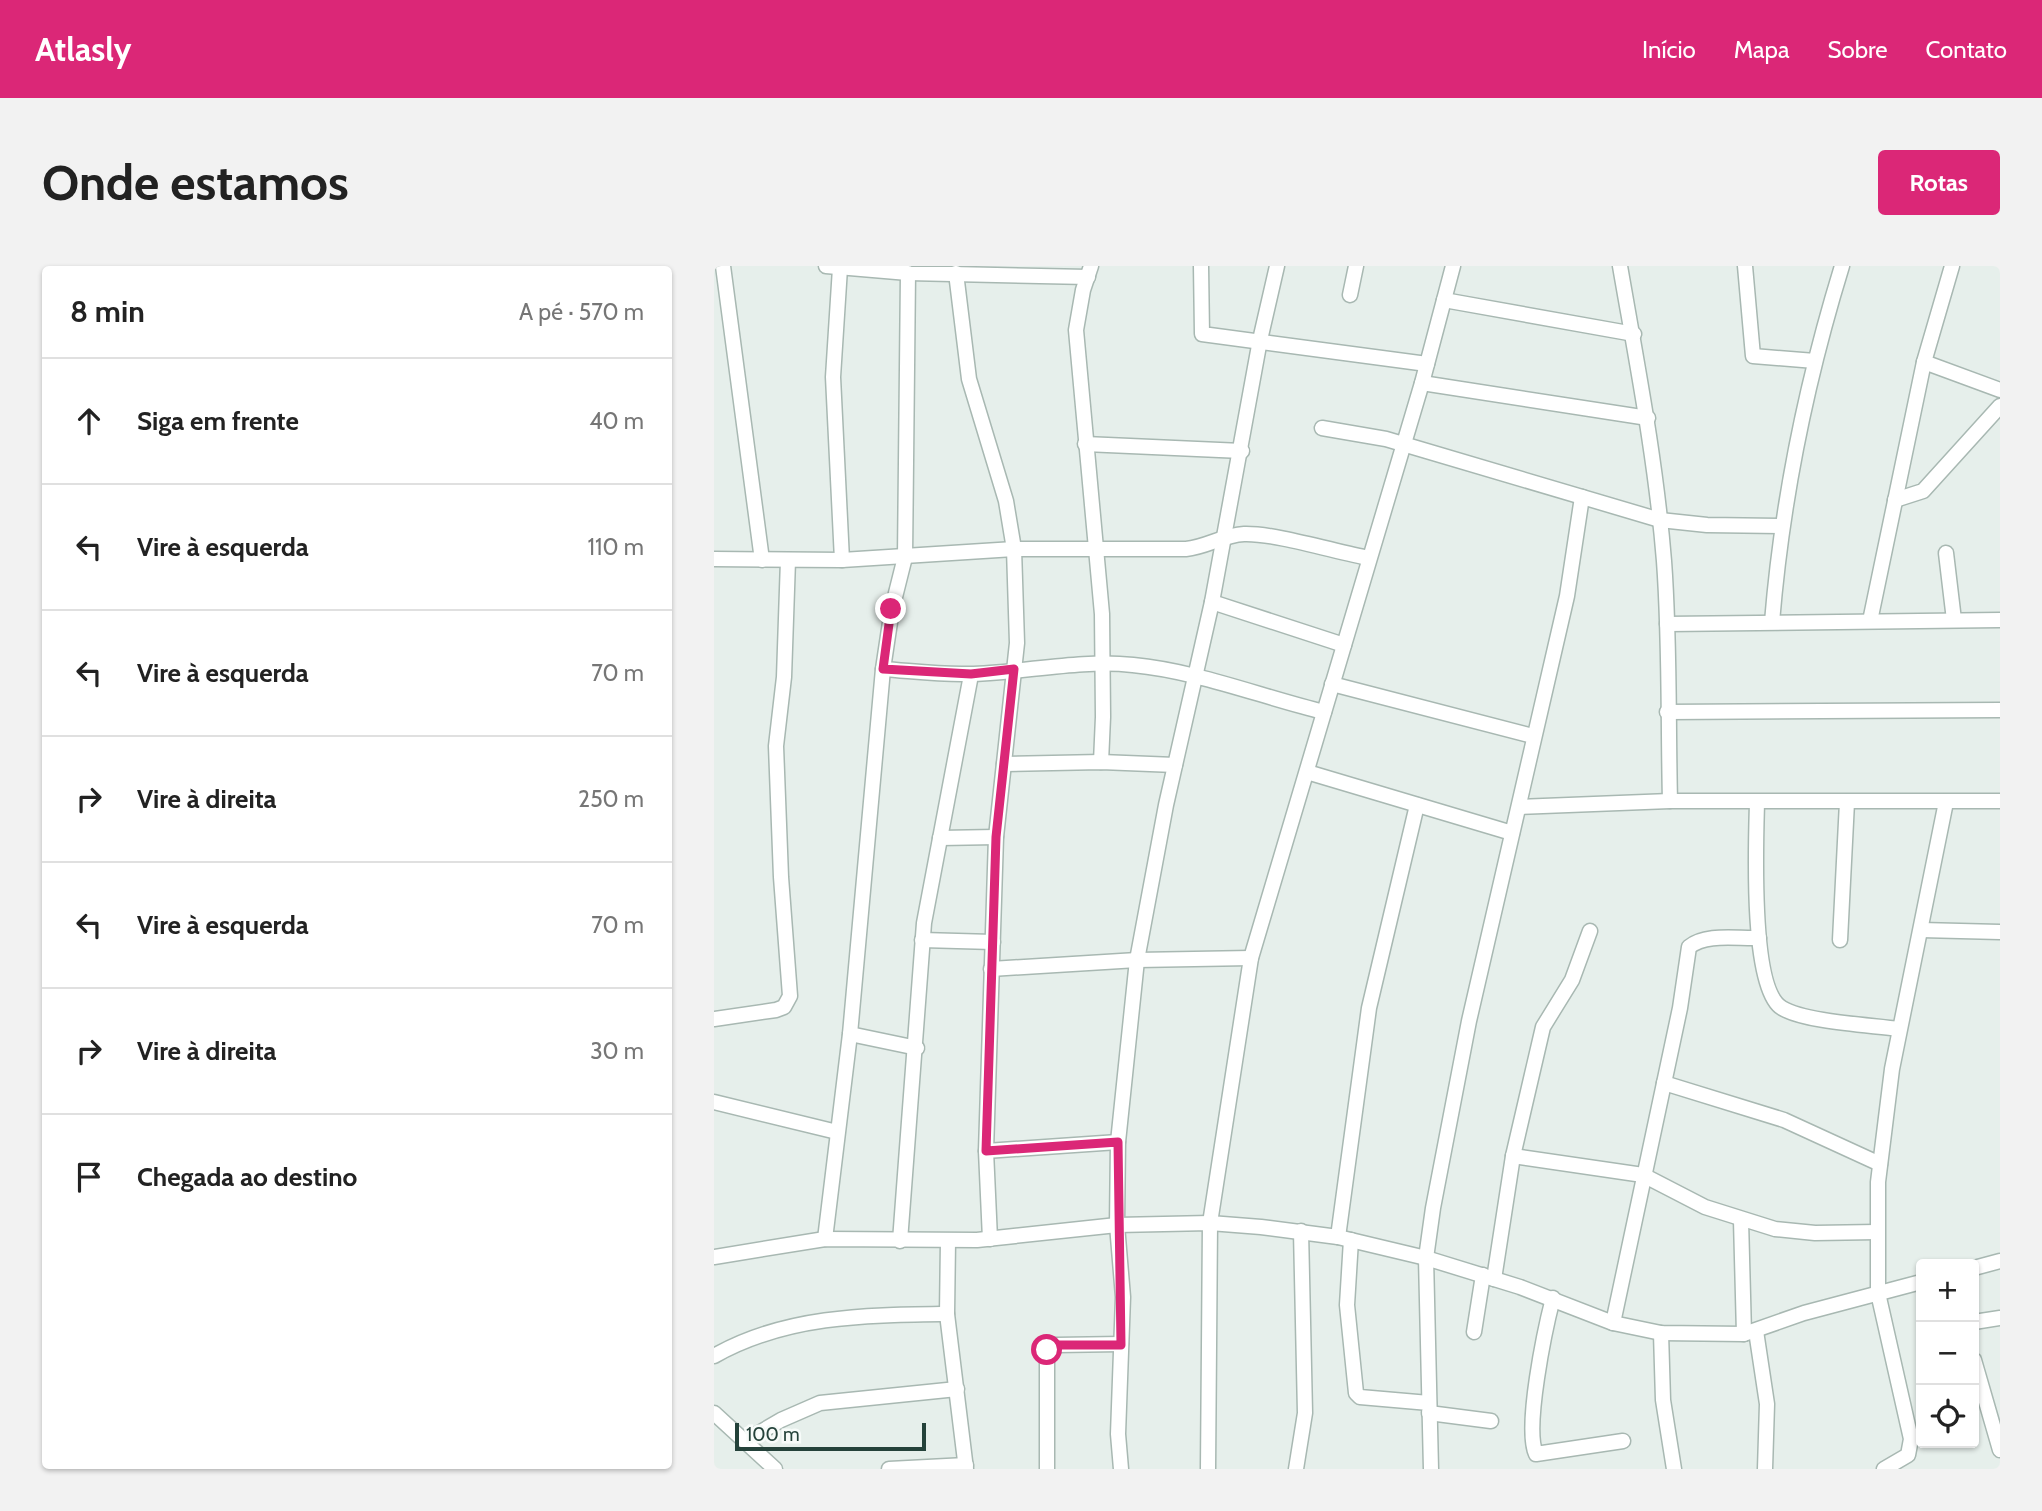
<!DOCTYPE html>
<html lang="pt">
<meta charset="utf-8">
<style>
:root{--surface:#fff;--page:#f2f2f2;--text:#222;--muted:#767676;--line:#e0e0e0;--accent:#db2777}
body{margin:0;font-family:Cabin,sans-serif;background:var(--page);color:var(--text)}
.controls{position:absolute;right:21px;bottom:21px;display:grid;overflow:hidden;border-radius:7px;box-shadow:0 2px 5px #0004}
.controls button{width:63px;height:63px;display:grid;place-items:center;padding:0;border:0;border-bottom:2px solid var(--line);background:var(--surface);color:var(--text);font:35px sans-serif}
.scale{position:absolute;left:21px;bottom:18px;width:191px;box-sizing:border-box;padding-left:7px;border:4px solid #24423a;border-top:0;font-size:19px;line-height:24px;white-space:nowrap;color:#24423a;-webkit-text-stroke:5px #f7fbf9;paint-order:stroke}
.stop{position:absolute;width:21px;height:21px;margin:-16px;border:5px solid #db2777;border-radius:50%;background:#fff}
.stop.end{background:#db2777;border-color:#fff;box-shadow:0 2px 7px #0008}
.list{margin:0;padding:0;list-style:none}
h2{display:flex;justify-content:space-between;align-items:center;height:91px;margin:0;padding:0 28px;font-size:30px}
h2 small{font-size:23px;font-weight:400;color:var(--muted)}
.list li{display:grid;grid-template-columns:46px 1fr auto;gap:21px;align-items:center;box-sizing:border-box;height:126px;padding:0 28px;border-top:2px solid var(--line)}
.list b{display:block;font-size:26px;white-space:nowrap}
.list em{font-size:23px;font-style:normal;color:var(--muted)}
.icon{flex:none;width:38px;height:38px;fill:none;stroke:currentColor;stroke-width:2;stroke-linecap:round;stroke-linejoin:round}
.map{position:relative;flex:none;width:1286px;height:1203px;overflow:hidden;border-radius:7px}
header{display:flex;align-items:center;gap:42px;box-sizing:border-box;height:98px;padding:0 35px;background:var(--accent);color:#fff}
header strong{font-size:33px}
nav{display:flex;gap:38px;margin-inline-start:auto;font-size:24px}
.intro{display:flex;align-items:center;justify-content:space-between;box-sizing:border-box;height:168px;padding:0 42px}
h1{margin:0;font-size:49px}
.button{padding:18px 32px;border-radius:7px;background:var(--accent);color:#fff;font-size:24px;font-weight:700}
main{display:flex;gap:42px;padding:0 42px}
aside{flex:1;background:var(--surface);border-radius:7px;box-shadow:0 2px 5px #0004}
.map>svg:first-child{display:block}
</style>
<header>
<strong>Atlasly</strong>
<nav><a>Início</a><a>Mapa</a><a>Sobre</a><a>Contato</a></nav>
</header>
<div class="intro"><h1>Onde estamos</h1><a class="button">Rotas</a></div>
<main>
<aside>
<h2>8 min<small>A pé · 570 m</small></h2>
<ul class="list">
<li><svg class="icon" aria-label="ahead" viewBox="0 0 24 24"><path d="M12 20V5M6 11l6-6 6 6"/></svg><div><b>Siga em frente</b></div><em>40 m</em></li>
<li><svg class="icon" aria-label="left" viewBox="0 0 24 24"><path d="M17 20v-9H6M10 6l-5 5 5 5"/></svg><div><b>Vire à esquerda</b></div><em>110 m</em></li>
<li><svg class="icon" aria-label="left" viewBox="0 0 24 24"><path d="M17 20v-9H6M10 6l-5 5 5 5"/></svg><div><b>Vire à esquerda</b></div><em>70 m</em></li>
<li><svg class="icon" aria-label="right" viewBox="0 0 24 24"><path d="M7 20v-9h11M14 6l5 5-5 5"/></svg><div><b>Vire à direita</b></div><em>250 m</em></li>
<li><svg class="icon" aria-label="left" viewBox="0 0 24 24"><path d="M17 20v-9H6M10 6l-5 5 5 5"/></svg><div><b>Vire à esquerda</b></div><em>70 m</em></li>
<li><svg class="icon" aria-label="right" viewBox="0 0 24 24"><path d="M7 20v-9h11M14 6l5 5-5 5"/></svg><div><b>Vire à direita</b></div><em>30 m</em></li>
<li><svg class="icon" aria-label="arrive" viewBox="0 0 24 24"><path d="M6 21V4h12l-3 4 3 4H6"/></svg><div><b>Chegada ao destino</b></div></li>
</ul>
</aside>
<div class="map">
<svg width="1286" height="1203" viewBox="0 0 1286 1203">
<rect width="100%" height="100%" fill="#e6efeb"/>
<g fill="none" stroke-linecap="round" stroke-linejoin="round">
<defs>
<g id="minor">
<path d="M 9,0 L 48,294"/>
<path d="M 112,0 L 194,7 L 374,11"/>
<path d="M 377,0 L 369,24 L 362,64 L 388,348 L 389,451 L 387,496"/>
<path d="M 487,0 L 488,68 L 713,98"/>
<path d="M 906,0 C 923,98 942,195 950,295 C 956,375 954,455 956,535"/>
<path d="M 1031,0 L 1039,90 L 1101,95"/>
<path d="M 126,2 L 119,111 L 128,294"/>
<path d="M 242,7 L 255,113 L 292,235 L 300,283 L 303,377 L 282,571 L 272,885 L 276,973"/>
<path d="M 636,29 L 642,0"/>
<path d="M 730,34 L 920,68"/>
<path d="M 1210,96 L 1286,124"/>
<path d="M 708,117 L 934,152"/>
<path d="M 608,162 L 672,173 L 946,254 L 993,259 L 1068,260"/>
<path d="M 371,178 L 528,185"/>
<path d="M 1181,234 L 1209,225 L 1286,140"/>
<path d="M 1232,287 L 1240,354"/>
<path d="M 0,293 L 128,294 L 300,283 L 472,283 C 493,281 509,269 530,268 C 561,267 622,286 655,292"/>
<path d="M 498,336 L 630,379"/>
<path d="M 1156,355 L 1210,96 L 1238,0"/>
<path d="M 1058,356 C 1068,234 1092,117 1128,0"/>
<path d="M 953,358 L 1286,354"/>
<path d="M 169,403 C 198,405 226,409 255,408 C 309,407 365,393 419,399 C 483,405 548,431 610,446"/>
<path d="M 618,418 L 819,470"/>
<path d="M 953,446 L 1286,444"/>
<path d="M 290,498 L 387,496 L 461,499"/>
<path d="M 593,506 L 798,567"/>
<path d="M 1043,537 C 1042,574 1036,723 1068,742 C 1091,756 1156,759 1185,763"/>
<path d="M 805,541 L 956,535 L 1286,535"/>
<path d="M 226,572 L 282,571"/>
<path d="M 1207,664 L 1286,666"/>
<path d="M 208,674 L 279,676"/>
<path d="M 1126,674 L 1133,536"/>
<path d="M 277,703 L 423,694 L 537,692"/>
<path d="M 0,753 L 62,744 L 70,741 L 76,730 L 67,611 L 62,480 L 70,411 L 74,294"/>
<path d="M 136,768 L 203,782"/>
<path d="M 950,817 L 1070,854 L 1166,898"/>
<path d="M 0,836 L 123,866"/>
<path d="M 272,885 L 404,876"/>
<path d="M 799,890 L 929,909 L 991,941 L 1061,963 L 1101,967 L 1163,966"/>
<path d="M 1027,954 L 1030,1068"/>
<path d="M 624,971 L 655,742 L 703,539"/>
<path d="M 111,973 L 136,768 L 169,403 L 178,343 L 191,291 L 194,7"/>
<path d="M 637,974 L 633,1039 L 642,1127 L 646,1131 L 715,1137"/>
<path d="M 186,975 L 210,657 L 257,409"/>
<path d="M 234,975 L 233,1048 L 252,1203"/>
<path d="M 0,991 L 111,973 L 263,974 L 403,959 L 496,957 L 547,961 L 624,971 L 712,992 L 806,1021 L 899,1057 L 947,1067 L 1030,1068 L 1090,1047 L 1207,1016"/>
<path d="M 1260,1002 L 1286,995"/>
<path d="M 780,1013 L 799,890 L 829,761 L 858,714 L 876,665"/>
<path d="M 839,1032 C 831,1063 810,1162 822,1188 L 909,1175"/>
<path d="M 1260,1056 L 1286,1052"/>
<path d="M 899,1057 L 966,742 L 975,681 C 992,667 1023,673 1045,672"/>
<path d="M 1042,1065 L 1053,1138 L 1051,1203"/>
<path d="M 760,1066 L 769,1009"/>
<path d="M 947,1067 L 949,1134 L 960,1203"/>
<path d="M 0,1090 C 72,1049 154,1049 233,1048"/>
<path d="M 1260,1094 L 1286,1184"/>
<path d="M 0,1147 L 61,1203"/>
<path d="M 715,1147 L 777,1155"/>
<path d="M 33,1174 L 67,1154 L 106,1137 L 243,1123"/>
<path d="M 175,1203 L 252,1199"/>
<path d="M 333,1203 L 333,1084 L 342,1079 L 407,1078"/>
<path d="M 407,1203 L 404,1168 L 409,1031 L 403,959 L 404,876 L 423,694 L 452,539 L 498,336 L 546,74 L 563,0"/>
<path d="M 494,1203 L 496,957 L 537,692 L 708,117 L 739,0"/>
<path d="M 582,1203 L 591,1147 L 587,965"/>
<path d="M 717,1203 L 712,992 L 719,942 L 755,755 L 853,330 L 868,231"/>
<path d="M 1170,1203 L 1194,1189 L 1197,1173 L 1164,1027 L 1164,916 L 1178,803 L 1232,536"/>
</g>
</defs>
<use href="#minor" stroke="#a8b8b2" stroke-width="17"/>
<use href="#minor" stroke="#fff" stroke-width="14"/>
</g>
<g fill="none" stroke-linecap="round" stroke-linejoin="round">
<path stroke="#db2777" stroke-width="9" d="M 177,343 L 169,403 L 257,408 L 300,403 L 282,571 L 272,885 L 404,876 L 407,1079 L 342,1079 L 333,1084"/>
</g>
</svg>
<div class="controls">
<button>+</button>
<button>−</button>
<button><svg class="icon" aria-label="locate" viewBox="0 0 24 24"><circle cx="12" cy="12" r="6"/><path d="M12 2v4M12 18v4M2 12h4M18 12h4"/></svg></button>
</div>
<div class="scale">100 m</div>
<div class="stop" style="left:333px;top:1084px"></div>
<div class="stop end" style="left:177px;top:343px"></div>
</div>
</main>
